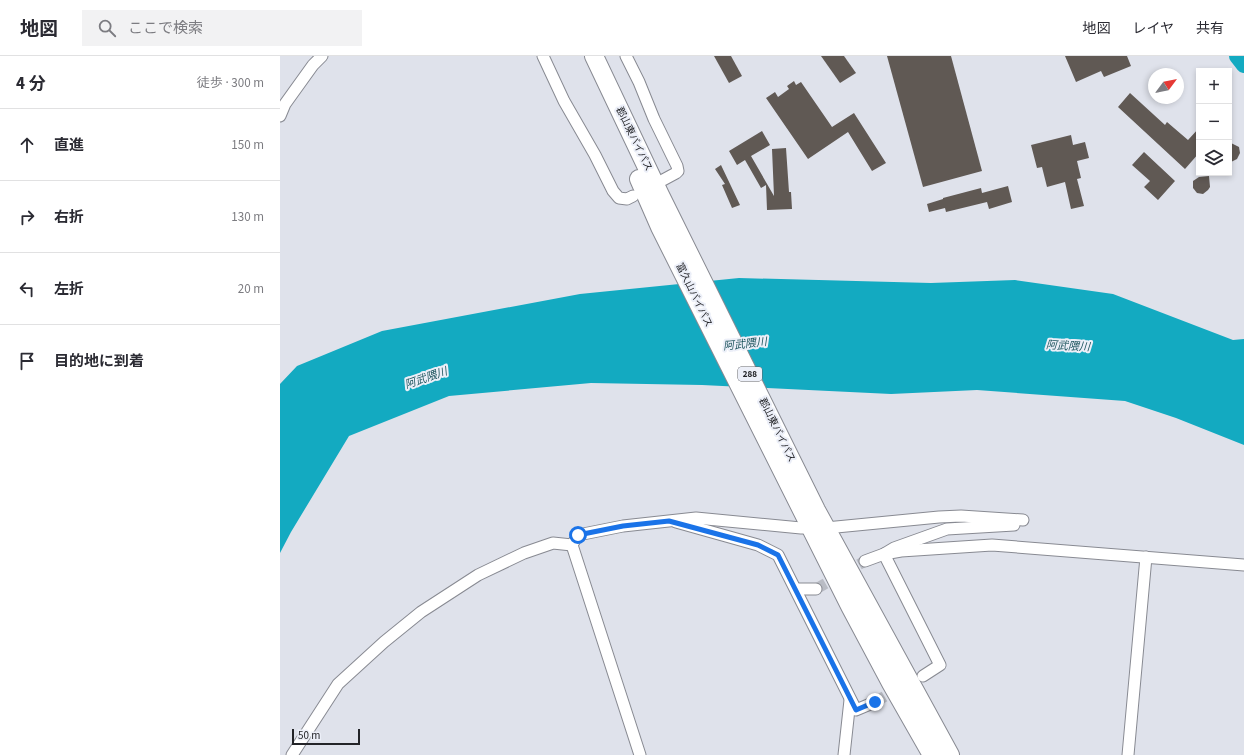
<!DOCTYPE html>
<html lang="ja">
<meta charset="utf-8">
<style>
:root{--surface:#fff;--page:#f2f2f3;--text:#2b2b33;--muted:#7c7c81;--line:#e1e1e2}
body{margin:0;font-family:"Source Sans 3","Noto Sans JP",sans-serif;background:var(--page);color:var(--text)}
.controls{position:absolute;right:12px;top:12px;display:grid;overflow:hidden;border-radius:0px;box-shadow:0 2px 6px #0003}
.controls button{width:36px;height:36px;display:grid;place-items:center;padding:0;border:0;border-bottom:1px solid var(--line);background:var(--surface);color:var(--text);font:20px sans-serif}
.compass{position:absolute;left:868px;top:12px;width:36px;height:36px;border-radius:50%;background:var(--surface);box-shadow:0 2px 6px #0003;rotate:58deg}
.scale{position:absolute;left:12px;bottom:10px;width:68px;box-sizing:border-box;padding-left:4px;border:2px solid #232428;border-top:0;font-size:11px;line-height:14px;white-space:nowrap;color:#232428;-webkit-text-stroke:3px #eceff8;paint-order:stroke}
.stop{position:absolute;width:12px;height:12px;margin:-9px;border:3px solid #1a73e8;border-radius:50%;background:#fff}
.stop.end{background:#1a73e8;border-color:#fff;box-shadow:0 1px 4px #0008}
.list{margin:0;padding:0;list-style:none}
h2{display:flex;justify-content:space-between;align-items:center;height:52px;margin:0;padding:0 16px;font-size:17px}
h2 small{font-size:13px;font-weight:400;color:var(--muted)}
.list li{display:grid;grid-template-columns:26px 1fr auto;gap:12px;align-items:center;box-sizing:border-box;height:72px;padding:0 16px;border-top:1px solid var(--line)}
.list b{display:block;font-size:15px;white-space:nowrap}
.list em{font-size:13px;font-style:normal;color:var(--muted)}
.icon{flex:none;width:22px;height:22px;fill:none;stroke:currentColor;stroke-width:2;stroke-linecap:round;stroke-linejoin:round}
.map{position:relative;flex:none;width:964px;height:699px;overflow:hidden}
header{display:flex;align-items:center;gap:24px;box-sizing:border-box;height:56px;padding:0 20px;background:var(--surface);border-bottom:1px solid var(--line)}
header strong{font-size:19px}
nav{display:flex;gap:22px;margin-inline-start:auto;font-size:14px}
.search{width:280px;height:36px;background:var(--page);display:flex;align-items:center;gap:10px;box-sizing:border-box;padding:0 14px;border-radius:0px;color:var(--muted);font-size:15px}
main{display:flex}
aside{flex:1;background:var(--surface)}
.map>svg:first-child{display:block}
</style>
<header>
<strong>地図</strong>
<div class="search"><svg class="icon" aria-label="search" viewBox="0 0 24 24"><circle cx="10" cy="10" r="6"/><path d="M15 15l6 6"/></svg>ここで検索</div>
<nav><a>地図</a><a>レイヤ</a><a>共有</a></nav>
</header>
<main>
<aside>
<h2>4 分<small>徒歩 · 300 m</small></h2>
<ul class="list">
<li><svg class="icon" aria-label="ahead" viewBox="0 0 24 24"><path d="M12 20V5M6 11l6-6 6 6"/></svg><div><b>直進</b></div><em>150 m</em></li>
<li><svg class="icon" aria-label="right" viewBox="0 0 24 24"><path d="M7 20v-9h11M14 6l5 5-5 5"/></svg><div><b>右折</b></div><em>130 m</em></li>
<li><svg class="icon" aria-label="left" viewBox="0 0 24 24"><path d="M17 20v-9H6M10 6l-5 5 5 5"/></svg><div><b>左折</b></div><em>20 m</em></li>
<li><svg class="icon" aria-label="arrive" viewBox="0 0 24 24"><path d="M6 21V4h12l-3 4 3 4H6"/></svg><div><b>目的地に到着</b></div></li>
</ul>
</aside>
<div class="map">
<svg width="964" height="699" viewBox="0 0 964 699">
<rect width="100%" height="100%" fill="#dfe2eb"/>
<path fill="#13aac1" d="M 459,222 L 651,227 L 735,224 L 833,238 L 953,284 L 964,283 L 964,389 L 896,362 L 845,345 L 697,334 L 611,338 L 422,329 L 311,327 L 169,340 L 69,380 L 11,476 L 0,497 L 0,328 L 17,310 L 102,275 L 300,238 Z"/>
<g fill="none" stroke-linecap="round" stroke-linejoin="round">
<path stroke="#13aac1" stroke-width="16" d="M 957,0 L 964,9"/>
</g>
<g fill="#605954">
<path d="M 434,0 L 451,0 L 462,20 L 449,27 Z"/>
<path d="M 541,0 L 564,0 L 576,17 L 560,27 Z"/>
<path d="M 607,0 L 671,0 L 702,115 L 643,131 Z"/>
<path d="M 785,0 L 847,0 L 851,10 L 824,21 L 821,15 L 796,26 Z"/>
<path d="M 514,25 L 516,29 L 521,26 L 552,71 L 574,57 L 606,107 L 592,115 L 568,76 L 528,103 L 486,42 L 495,36 L 498,41 L 509,33 L 507,30 Z"/>
<path d="M 850,37 L 885,69 L 887,66 L 908,84 L 919,72 L 919,97 L 905,113 L 838,51 Z"/>
<path d="M 482,75 L 490,89 L 471,100 L 494,140 L 492,93 L 506,92 L 509,136 L 511,136 L 512,153 L 487,154 L 486,129 L 481,132 L 465,104 L 457,109 L 449,95 Z"/>
<path d="M 791,79 L 793,89 L 805,86 L 809,102 L 797,105 L 801,122 L 797,123 L 804,150 L 791,153 L 785,126 L 767,131 L 762,111 L 757,112 L 751,89 Z"/>
<path d="M 949,86 L 959,91 L 960,97 L 957,103 L 949,107 Z"/>
<path d="M 864,96 L 895,125 L 878,144 L 864,131 L 870,125 L 852,109 Z"/>
<path d="M 441,109 L 460,149 L 452,152 L 442,129 L 445,128 L 435,113 Z"/>
<path d="M 929,120 L 930,131 L 928,134 L 923,138 L 917,137 L 913,132 L 913,125 L 919,121 Z"/>
<path d="M 728,130 L 732,146 L 709,153 L 707,146 L 666,156 L 665,152 L 649,156 L 647,148 L 663,143 L 663,142 L 701,132 L 702,137 Z"/>
</g>
<g fill="none" stroke-linecap="round" stroke-linejoin="round">
<g stroke="#b9bcc4" stroke-width="11" stroke-dasharray="11 5.5" stroke-linecap="butt">
<path d="M 536,533 L 585,505"/>
<path d="M 595,646 L 619,632"/>
</g>
<defs>
<g id="minor">
<path d="M 263,0 L 284,45 L 315,99 L 333,135 L 339,142 L 347,143 L 353,140"/>
<path d="M 346,0 L 359,26 L 374,63 L 397,110 L 398,115 L 396,117 L 383,124"/>
<path d="M 0,60 L 5,48 L 33,9 L 42,0"/>
<path d="M 396,466 L 478,489 L 498,499 L 576,654 L 595,646"/>
<path d="M 546,472 L 659,461 L 681,460 L 743,464"/>
<path d="M 292,489 L 360,699"/>
<path d="M 585,505 L 604,498 L 614,492 L 667,473 L 734,469"/>
<path d="M 516,533 L 536,533"/>
<path d="M 643,620 L 660,609 L 604,498 L 621,495 L 712,489 L 964,509"/>
<path d="M 12,699 L 58,628 L 104,586 L 141,556 L 198,519 L 244,497 L 273,487 L 292,489 L 298,479 L 343,470 L 416,462 L 521,472 L 530,472"/>
<path d="M 564,699 L 570,644"/>
<path d="M 848,699 L 866,501"/>
</g>
<g id="trunk">
<path d="M 314,0 L 380,139 L 536,454 L 670,699"/>
<path d="M 359,123 L 380,171 L 570,550 L 611,627 L 652,699"/>
</g>
</defs>
<use href="#minor" stroke="#888a92" stroke-width="13"/>
<use href="#trunk" stroke="#888a92" stroke-width="20"/>
<use href="#minor" stroke="#fff" stroke-width="11"/>
<use href="#trunk" stroke="#fff" stroke-width="18"/>
</g>
<g fill="none" stroke-linecap="round" stroke-linejoin="round">
<path stroke="#1a73e8" stroke-width="5" d="M 298,479 L 343,470 L 389,465 L 478,489 L 498,499 L 576,654 L 595,646"/>
</g>
<g text-anchor="middle" dominant-baseline="central" stroke-width="4" stroke-linejoin="round" paint-order="stroke">
<rect fill="#eceff8" stroke="#5f6166" stroke-width="1" x="458" y="311" width="24" height="14" rx="3"/>
<g font-size="9" font-weight="bold" fill="#232428">
<text x="470" y="318">288</text>
</g>
<g font-size="10" fill="#232428" stroke="#eceff8">
<text transform="translate(354 83) rotate(64)">郡山東バイパス</text>
<text transform="translate(414 239) rotate(64)">富久山バイパス</text>
<text transform="translate(497 374) rotate(64)">郡山東バイパス</text>
</g>
<g font-size="11" font-style="italic" fill="#215760" stroke="#eceff8">
<text transform="translate(465 288) rotate(-6)">阿武隈川</text>
<text transform="translate(788 290) rotate(3)">阿武隈川</text>
<text transform="translate(146 322) rotate(-19)">阿武隈川</text>
</g>
</g>
</svg>
<div class="controls">
<button>+</button>
<button>−</button>
<button><svg class="icon" aria-label="layers" viewBox="0 0 24 24"><path d="M12 4l9 5-9 5-9-5zM3 14l9 5 9-5"/></svg></button>
</div>
<svg class="compass" viewBox="-18 -18 36 36"><path d="M0-13l5 13h-10z" fill="#e53935"/><path d="M0 13l5-13h-10z" fill="#7c7c81"/></svg>
<div class="scale">50 m</div>
<div class="stop" style="left:298px;top:479px"></div>
<div class="stop end" style="left:595px;top:646px"></div>
</div>
</main>
